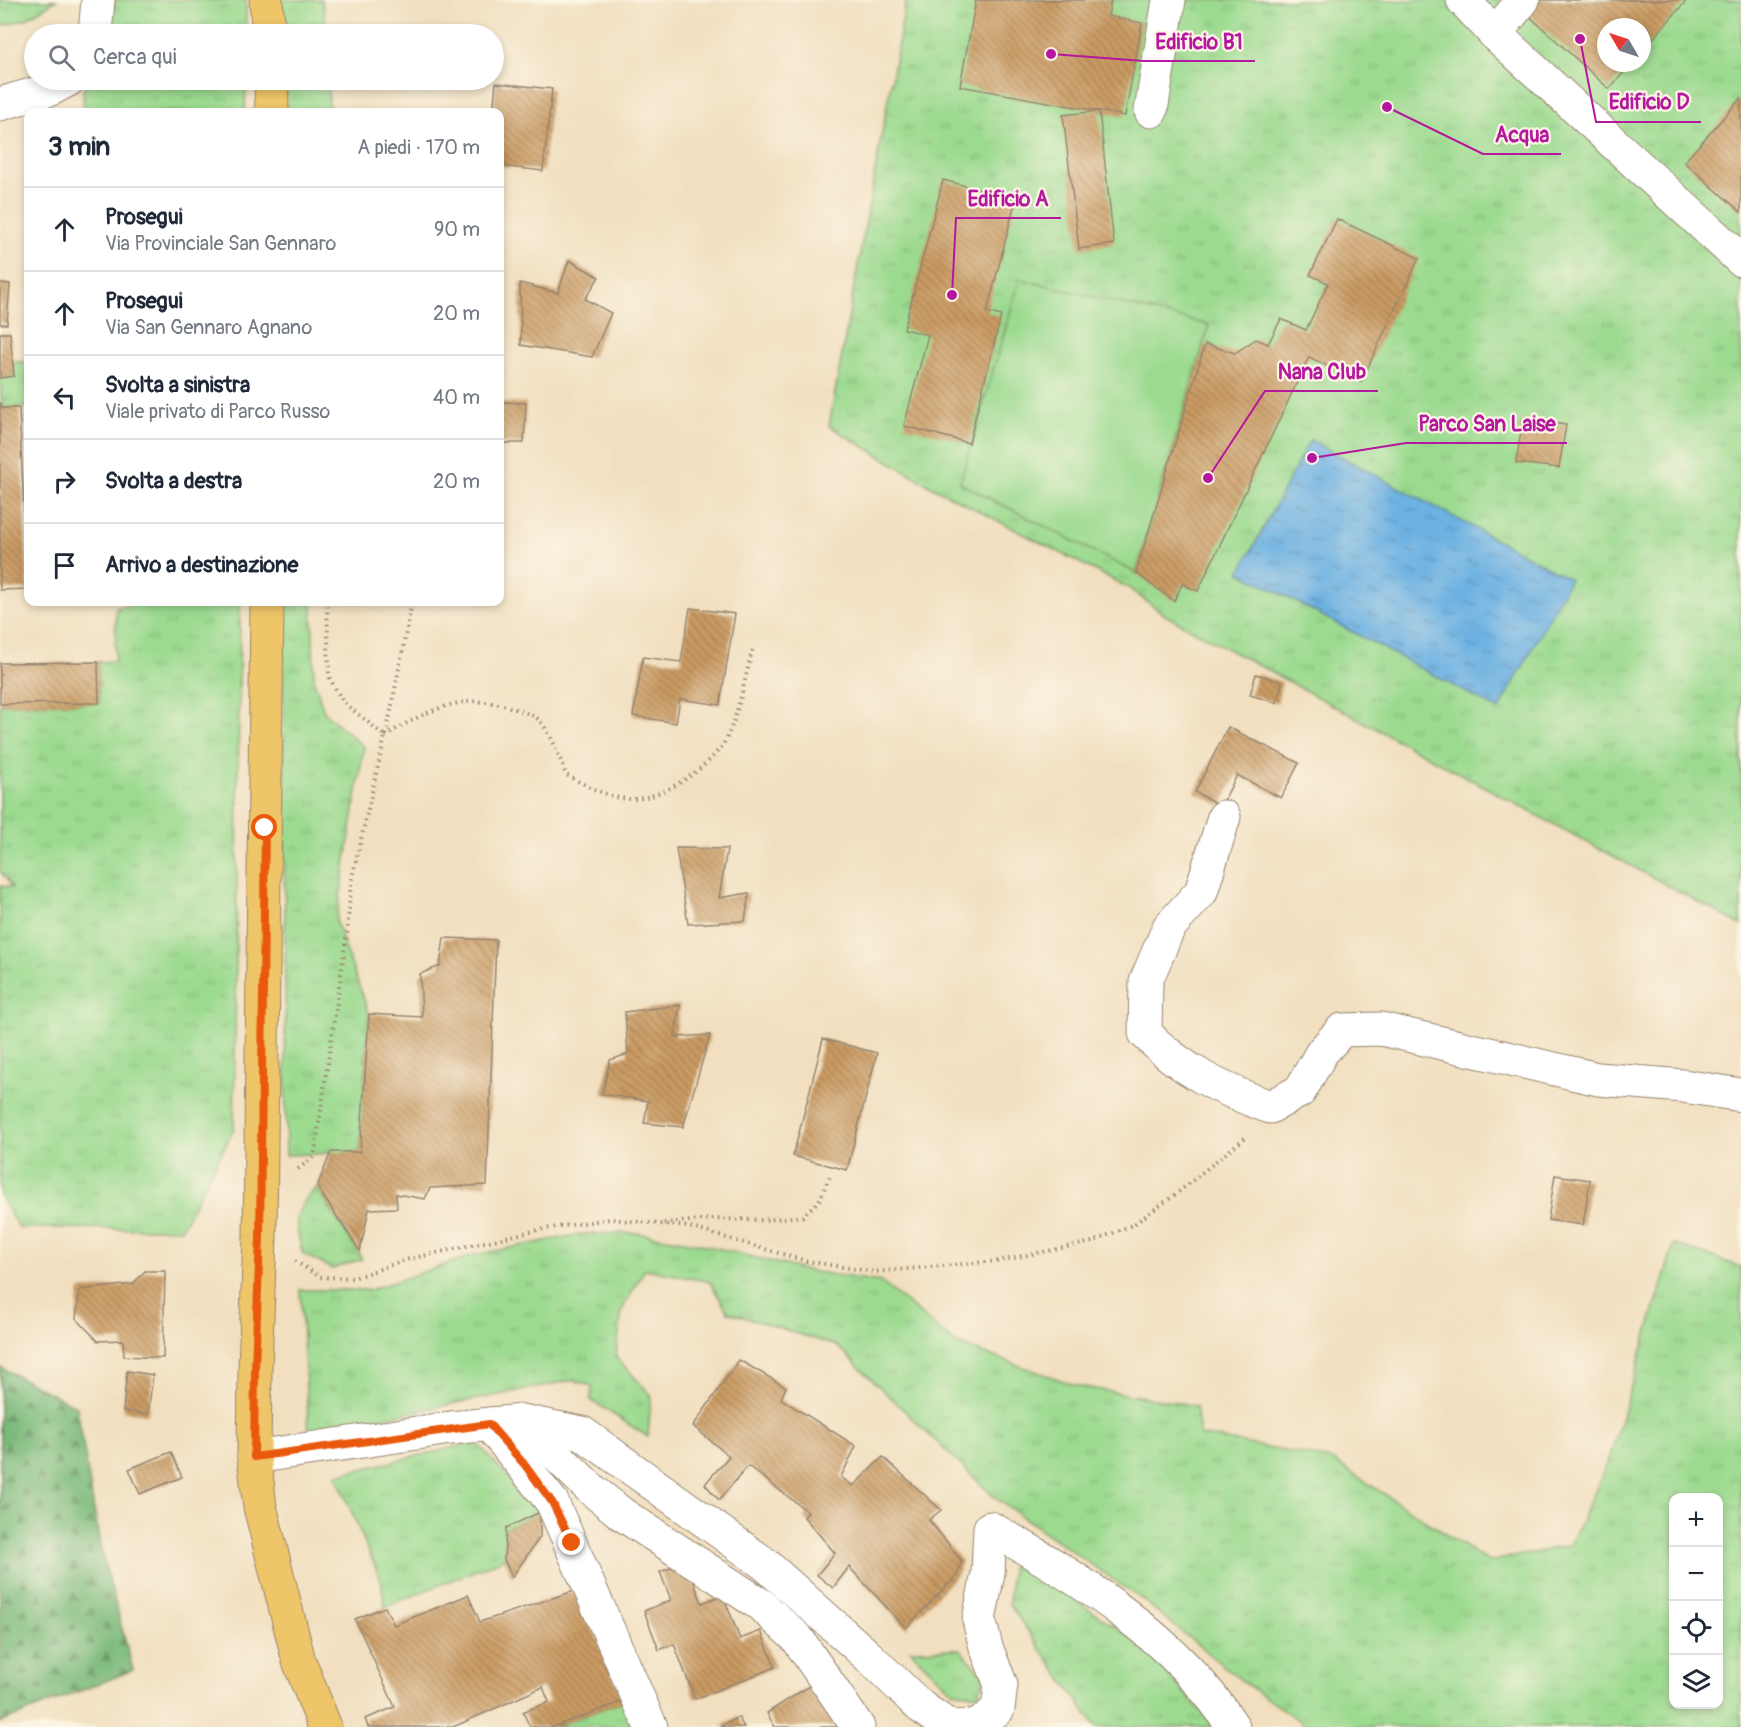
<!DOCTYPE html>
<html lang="it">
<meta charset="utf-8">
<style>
:root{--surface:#fff;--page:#f2f2f3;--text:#1f2937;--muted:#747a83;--line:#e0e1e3}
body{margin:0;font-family:Pangolin,sans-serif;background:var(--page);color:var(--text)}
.controls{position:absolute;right:18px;bottom:18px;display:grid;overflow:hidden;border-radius:12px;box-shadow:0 3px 9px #0003}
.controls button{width:54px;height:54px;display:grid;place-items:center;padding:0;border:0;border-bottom:2px solid var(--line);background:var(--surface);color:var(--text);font:30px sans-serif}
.compass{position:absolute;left:1597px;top:18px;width:54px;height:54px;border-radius:50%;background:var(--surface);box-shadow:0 3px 9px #0003;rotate:309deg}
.stop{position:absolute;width:18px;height:18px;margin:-14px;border:4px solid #ea580c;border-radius:50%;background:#fff}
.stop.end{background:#ea580c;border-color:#fff;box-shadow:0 2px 6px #0008}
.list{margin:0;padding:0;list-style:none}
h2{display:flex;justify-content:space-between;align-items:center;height:78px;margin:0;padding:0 24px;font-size:26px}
h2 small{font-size:20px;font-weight:400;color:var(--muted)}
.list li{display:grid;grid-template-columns:39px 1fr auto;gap:18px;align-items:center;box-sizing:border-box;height:84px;padding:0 24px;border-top:2px solid var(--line)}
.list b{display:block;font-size:22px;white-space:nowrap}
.list p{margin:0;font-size:20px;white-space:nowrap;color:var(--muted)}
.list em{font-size:20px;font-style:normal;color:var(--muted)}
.icon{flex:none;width:33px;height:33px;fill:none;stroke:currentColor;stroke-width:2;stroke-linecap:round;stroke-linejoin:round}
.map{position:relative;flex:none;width:1741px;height:1727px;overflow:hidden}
.search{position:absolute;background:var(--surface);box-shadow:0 3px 9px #0003;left:24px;top:24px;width:480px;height:66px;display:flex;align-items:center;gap:15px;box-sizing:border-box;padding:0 21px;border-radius:33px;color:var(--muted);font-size:22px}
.panel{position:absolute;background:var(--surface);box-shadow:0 3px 9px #0003;left:24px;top:108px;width:480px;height:498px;border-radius:12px}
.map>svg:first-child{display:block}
</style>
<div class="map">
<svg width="1741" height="1727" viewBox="0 0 1741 1727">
<defs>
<pattern id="grass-tufts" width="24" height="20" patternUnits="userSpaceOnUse" patternTransform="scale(1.5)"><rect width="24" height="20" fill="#9bda8f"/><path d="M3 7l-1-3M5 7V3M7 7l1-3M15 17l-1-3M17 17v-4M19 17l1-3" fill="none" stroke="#86bb7b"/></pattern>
<pattern id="forest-firs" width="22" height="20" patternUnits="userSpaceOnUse" patternTransform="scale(1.5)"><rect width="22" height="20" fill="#7cba7a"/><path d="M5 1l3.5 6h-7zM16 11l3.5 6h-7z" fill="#679763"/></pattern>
<pattern id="water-ripples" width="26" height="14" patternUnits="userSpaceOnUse" patternTransform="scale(1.5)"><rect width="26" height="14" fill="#6cb1e2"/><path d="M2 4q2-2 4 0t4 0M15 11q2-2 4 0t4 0" fill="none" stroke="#5a90b7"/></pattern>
<pattern id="building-back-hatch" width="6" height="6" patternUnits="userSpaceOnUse" patternTransform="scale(1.5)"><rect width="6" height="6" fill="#ca9b63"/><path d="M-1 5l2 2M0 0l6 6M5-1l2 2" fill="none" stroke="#a57f51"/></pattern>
</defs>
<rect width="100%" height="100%" fill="#fcf5e5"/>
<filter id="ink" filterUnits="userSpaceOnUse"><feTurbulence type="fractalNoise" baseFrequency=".0167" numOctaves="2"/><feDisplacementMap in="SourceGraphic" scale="12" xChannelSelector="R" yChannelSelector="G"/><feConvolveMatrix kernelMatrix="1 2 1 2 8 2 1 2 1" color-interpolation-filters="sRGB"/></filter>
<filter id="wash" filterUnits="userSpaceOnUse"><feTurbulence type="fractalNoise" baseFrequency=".008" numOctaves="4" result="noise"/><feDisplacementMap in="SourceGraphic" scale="24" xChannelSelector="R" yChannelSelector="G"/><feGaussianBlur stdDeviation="1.35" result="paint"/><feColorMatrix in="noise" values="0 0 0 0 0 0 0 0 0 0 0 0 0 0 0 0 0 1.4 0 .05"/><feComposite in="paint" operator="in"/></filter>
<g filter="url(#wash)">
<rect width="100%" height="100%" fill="#f1dfbf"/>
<g fill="url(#grass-tufts)" stroke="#6b8256" stroke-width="1.5" fill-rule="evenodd">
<path d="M 0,0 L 56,0 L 26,19 L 0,26 Z"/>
<path d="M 115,0 L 246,0 L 246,34 L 106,34 Z"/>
<path d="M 279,0 L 322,0 L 327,34 L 282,34 Z"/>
<path d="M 906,0 L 1741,0 L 1741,925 L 1165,615 L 1127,587 L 938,490 L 829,426 ZM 1606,27 L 1642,27 L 1642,63 L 1606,63 Z"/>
<path d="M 88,80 L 246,80 L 245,112 L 84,112 L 83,91 Z"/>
<path d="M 286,80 L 328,80 L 329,112 L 288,112 Z"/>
<path d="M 13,362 L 28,362 L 28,407 L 2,408 L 0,378 L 14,376 Z"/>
<path d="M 128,602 L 240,602 L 234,1129 L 181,1229 L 19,1228 L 0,1197 L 0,886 L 12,887 L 0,871 L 0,704 L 99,703 L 98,662 L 115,661 L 116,608 L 128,606 Z"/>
<path d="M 283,602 L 312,602 L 314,680 L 324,712 L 364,747 L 336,922 L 369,1014 L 360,1152 L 286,1155 Z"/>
<path d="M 317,1187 L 362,1259 L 332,1269 L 303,1254 C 294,1222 292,1212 317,1187 Z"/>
<path d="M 638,1233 L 700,1244 L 809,1271 L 881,1282 L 957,1344 L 1078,1386 L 1196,1406 L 1200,1435 L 1332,1460 L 1489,1562 L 1570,1545 L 1609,1460 L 1674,1244 L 1741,1267 L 1741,1727 L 1308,1727 L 1242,1681 L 1144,1601 L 994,1497 L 837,1346 L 728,1312 L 710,1282 L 645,1269 L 622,1310 L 616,1357 L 651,1395 L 648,1437 L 591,1400 L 592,1386 L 574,1380 L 309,1432 L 300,1290 L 370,1290 L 474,1255 L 581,1234 ZM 1674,1498 L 1718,1498 L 1718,1704 L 1674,1704 Z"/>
<path d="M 476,1442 L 540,1512 L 506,1528 L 504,1559 L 385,1607 L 381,1580 L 336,1475 Z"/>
<path d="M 1012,1557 L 1142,1645 L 1215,1727 L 1096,1727 L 1009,1604 Z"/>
<path d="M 960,1649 L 985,1677 L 978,1695 L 952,1691 L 910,1650 Z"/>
<path d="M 624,1701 L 633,1727 L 553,1727 Z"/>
</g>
<path fill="url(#forest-firs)" stroke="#5c724c" stroke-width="1.5" d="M 0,1367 L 77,1407 L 100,1546 L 133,1670 L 0,1723 Z"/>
<path fill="#9bda8f" stroke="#6b8256" stroke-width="1.5" d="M 1020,279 L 1209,325 L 1136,573 L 960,483 Z"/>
<path fill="url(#water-ripples)" stroke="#546e80" stroke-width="1.5" d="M 1310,440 L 1570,579 L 1499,710 L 1240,572 Z"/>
<g id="blocks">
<g fill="url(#building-back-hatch)">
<path d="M 976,0 L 1111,0 L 1108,16 L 1142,23 L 1125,116 L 960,86 Z"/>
<path d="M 1537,0 L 1687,0 L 1642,51 L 1642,27 L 1606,27 L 1606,63 L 1632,63 L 1609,89 L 1526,13 Z"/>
<path d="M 496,83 L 552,89 L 543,171 L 500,166 L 500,112 L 493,112 Z"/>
<path d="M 1741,98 L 1741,212 L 1684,162 Z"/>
<path d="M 1099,111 L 1114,244 L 1079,249 L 1063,115 Z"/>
<path d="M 943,180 L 1016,199 L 987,312 L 1001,316 L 969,443 L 904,426 L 928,335 L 904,329 Z"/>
<path d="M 1337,219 L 1419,258 L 1361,382 L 1309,357 L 1198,591 L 1182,584 L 1174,601 L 1136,573 L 1205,344 L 1235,353 L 1256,339 L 1268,344 L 1281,319 L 1306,330 L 1328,283 L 1310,275 Z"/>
<path d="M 569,260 L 599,277 L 585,299 L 611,313 L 592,357 L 521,345 L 520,283 L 558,293 Z"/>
<path d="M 0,283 L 10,284 L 7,324 L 0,324 Z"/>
<path d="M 0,333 L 10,333 L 14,376 L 0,378 Z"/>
<path d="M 0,402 L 2,408 L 19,408 L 28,589 L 0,590 Z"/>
<path d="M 500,402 L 526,403 L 524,443 L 500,443 Z"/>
<path d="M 1523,419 L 1566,425 L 1559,468 L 1516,463 Z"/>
<path d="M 690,608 L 735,614 L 720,705 L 680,699 L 676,723 L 633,716 L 643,657 L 681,662 Z"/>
<path d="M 98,662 L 99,703 L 0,704 L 0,663 Z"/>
<path d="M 1256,674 L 1282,682 L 1277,703 L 1250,695 Z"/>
<path d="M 1228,727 L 1299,763 L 1281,798 L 1237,775 L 1221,806 L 1195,792 Z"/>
<path d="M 676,848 L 727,849 L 719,898 L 749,893 L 745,921 L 688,924 Z"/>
<path d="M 444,938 L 496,940 L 487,1185 L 430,1188 L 425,1199 L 396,1194 L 397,1208 L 369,1209 L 360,1251 L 317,1187 L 331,1152 L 360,1152 L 369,1014 L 422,1017 L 420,974 L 440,966 Z"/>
<path d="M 680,1005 L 675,1037 L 710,1035 L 683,1127 L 644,1123 L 648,1101 L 602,1094 L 610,1060 L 628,1054 L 625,1012 Z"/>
<path d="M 823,1039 L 877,1053 L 847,1170 L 793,1156 Z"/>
<path d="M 1555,1175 L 1590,1180 L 1583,1225 L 1548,1220 Z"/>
<path d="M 145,1271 L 165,1271 L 163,1358 L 124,1356 L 123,1340 L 98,1341 L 76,1318 L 80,1290 L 133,1284 Z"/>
<path d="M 739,1360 L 786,1387 L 781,1399 L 856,1446 L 841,1477 L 853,1486 L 883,1457 L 941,1510 L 929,1520 L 962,1561 L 957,1575 L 906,1628 L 849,1567 L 833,1588 L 817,1575 L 835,1553 L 804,1517 L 808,1512 L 748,1466 L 719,1500 L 705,1484 L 729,1456 L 693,1426 Z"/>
<path d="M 127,1371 L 153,1375 L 148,1414 L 123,1411 Z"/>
<path d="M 171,1452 L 182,1477 L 140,1494 L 129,1469 Z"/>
<path d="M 540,1512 L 540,1537 L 512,1577 L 504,1559 L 506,1528 Z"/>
<path d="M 686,1562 L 702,1603 L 723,1595 L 740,1639 L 761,1631 L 775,1667 L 695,1699 L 674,1644 L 659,1650 L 644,1611 L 671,1600 L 660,1572 Z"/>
<path d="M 577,1590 L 624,1701 L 553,1727 L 530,1727 L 523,1712 L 549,1702 L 543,1687 L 453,1727 L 368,1727 L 365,1719 L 395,1707 L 355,1619 L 385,1607 L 394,1625 L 468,1595 L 480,1622 Z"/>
<path d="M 817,1681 L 845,1727 L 775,1727 L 767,1713 Z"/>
<path d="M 738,1717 L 744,1727 L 720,1727 Z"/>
</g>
</g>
</g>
<g filter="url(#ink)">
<use href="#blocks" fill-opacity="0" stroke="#96846e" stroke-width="1.5"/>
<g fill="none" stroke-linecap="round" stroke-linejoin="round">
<defs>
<g id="minor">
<path d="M 1463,0 L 1495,34"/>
<path d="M 1523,0 L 1495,34 L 1741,260"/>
<path d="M 95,34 L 98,0"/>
<path d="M 0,104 L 51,89 L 68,80"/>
<path d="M 1151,111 L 1169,0"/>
<path d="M 1224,817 L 1201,892 L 1169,927 L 1146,981 L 1145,1033 C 1182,1071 1221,1089 1270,1107 L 1300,1091 L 1322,1052 L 1342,1030 L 1381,1029 L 1598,1079 L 1683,1086 L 1741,1095"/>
<path d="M 521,1421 L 591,1489 L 622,1514 L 761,1605 L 797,1638 L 858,1727"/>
<path d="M 489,1424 L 552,1502 L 651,1727"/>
<path d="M 254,1457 L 451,1428 L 521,1421 L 582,1433 L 765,1564 L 869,1657 L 921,1707 L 950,1727 L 978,1726 L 998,1709 L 1001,1685 L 986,1647 L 979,1620 L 988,1573 L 990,1528 C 1077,1576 1179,1641 1233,1727"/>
</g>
<g id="major">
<path d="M 266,0 L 269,34"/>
<path d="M 271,80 L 272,112"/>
<path d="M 267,602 L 260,1237 L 255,1369 L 254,1457 L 260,1507 L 299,1661 L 325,1727"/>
</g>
</defs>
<use href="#minor" stroke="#96846e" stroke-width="35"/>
<use href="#major" stroke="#96846e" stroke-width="35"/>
<g stroke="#96846e" stroke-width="4" stroke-dasharray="1.5 4.5" stroke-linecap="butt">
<path d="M 386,735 L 412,602"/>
<path d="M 385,736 C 428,710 465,690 515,709 C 522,712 535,715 540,721 C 553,736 559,756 566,775 C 586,785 607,798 630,799 C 661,800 707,769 723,744 C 736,726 747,670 753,647"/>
<path d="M 298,1169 L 314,1157 L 347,933 L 351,882 L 385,736 L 343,702 L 329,677 L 327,602"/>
<path d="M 664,1223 L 712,1219 L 764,1220 L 803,1216 L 820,1199 L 830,1176"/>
<path d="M 295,1261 L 320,1277 L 354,1278 L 405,1260 L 538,1230 L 610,1219 L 689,1227 L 806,1261 L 874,1272 L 998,1261 L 1092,1242 L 1134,1224 L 1176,1194 L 1247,1136"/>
</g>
<use href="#minor" stroke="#fff" stroke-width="33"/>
<use href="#major" stroke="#eec569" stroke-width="33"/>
</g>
</g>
<g fill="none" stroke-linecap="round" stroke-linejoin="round" filter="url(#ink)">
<path stroke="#ea580c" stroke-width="8" d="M 265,828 L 260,1237 L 255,1369 L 254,1457 L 489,1424 L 524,1464 L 552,1502 L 572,1543"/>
</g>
<path fill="none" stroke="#b5179e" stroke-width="2" d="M1051 54L1144 61H1255M1580 39L1596 122H1701M1387 107L1483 154H1561M952 295L956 218H1061M1208 478L1265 391H1378M1312 458L1406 443H1567"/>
<g fill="#b5179e" stroke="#fcf5e5" stroke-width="2">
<circle cx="1051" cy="54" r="6"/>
<circle cx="1580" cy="39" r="6"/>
<circle cx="1387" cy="107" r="6"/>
<circle cx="952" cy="295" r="6"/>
<circle cx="1208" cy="478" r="6"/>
<circle cx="1312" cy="458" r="6"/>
</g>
<g font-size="21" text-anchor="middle" font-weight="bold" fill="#b5179e" stroke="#fcf5e5" stroke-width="4.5" stroke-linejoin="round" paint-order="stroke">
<text x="1199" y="49">Edificio B1</text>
<text x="1649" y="109">Edificio D</text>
<text x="1522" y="142">Acqua</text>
<text x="1008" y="206">Edificio A</text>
<text x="1322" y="379">Nana Club</text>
<text x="1487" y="431">Parco San Laise</text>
</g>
</svg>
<div class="controls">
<button>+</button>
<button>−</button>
<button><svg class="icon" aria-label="locate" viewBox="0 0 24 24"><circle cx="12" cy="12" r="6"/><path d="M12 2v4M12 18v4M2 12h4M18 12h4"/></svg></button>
<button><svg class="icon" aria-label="layers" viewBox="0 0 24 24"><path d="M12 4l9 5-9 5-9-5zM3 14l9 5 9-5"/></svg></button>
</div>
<svg class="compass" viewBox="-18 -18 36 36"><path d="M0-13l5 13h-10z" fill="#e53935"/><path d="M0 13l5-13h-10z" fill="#747a83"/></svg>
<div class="stop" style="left:265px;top:828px"></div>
<div class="stop end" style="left:572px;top:1543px"></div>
<div class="search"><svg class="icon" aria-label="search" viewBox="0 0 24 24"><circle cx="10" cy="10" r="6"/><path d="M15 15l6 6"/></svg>Cerca qui</div>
<section class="panel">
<h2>3 min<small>A piedi · 170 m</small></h2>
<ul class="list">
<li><svg class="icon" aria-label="ahead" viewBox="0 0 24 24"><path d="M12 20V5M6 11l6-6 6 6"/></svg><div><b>Prosegui</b><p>Via Provinciale San Gennaro</p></div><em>90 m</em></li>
<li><svg class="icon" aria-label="ahead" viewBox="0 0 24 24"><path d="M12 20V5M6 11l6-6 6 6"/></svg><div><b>Prosegui</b><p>Via San Gennaro Agnano</p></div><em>20 m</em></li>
<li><svg class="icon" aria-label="left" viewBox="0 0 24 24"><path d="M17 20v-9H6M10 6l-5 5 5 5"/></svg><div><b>Svolta a sinistra</b><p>Viale privato di Parco Russo</p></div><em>40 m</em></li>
<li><svg class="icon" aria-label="right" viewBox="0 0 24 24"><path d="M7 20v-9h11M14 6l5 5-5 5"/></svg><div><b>Svolta a destra</b></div><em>20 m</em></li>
<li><svg class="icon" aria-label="arrive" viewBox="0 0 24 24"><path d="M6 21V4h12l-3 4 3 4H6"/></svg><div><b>Arrivo a destinazione</b></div></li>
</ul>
</section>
</div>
